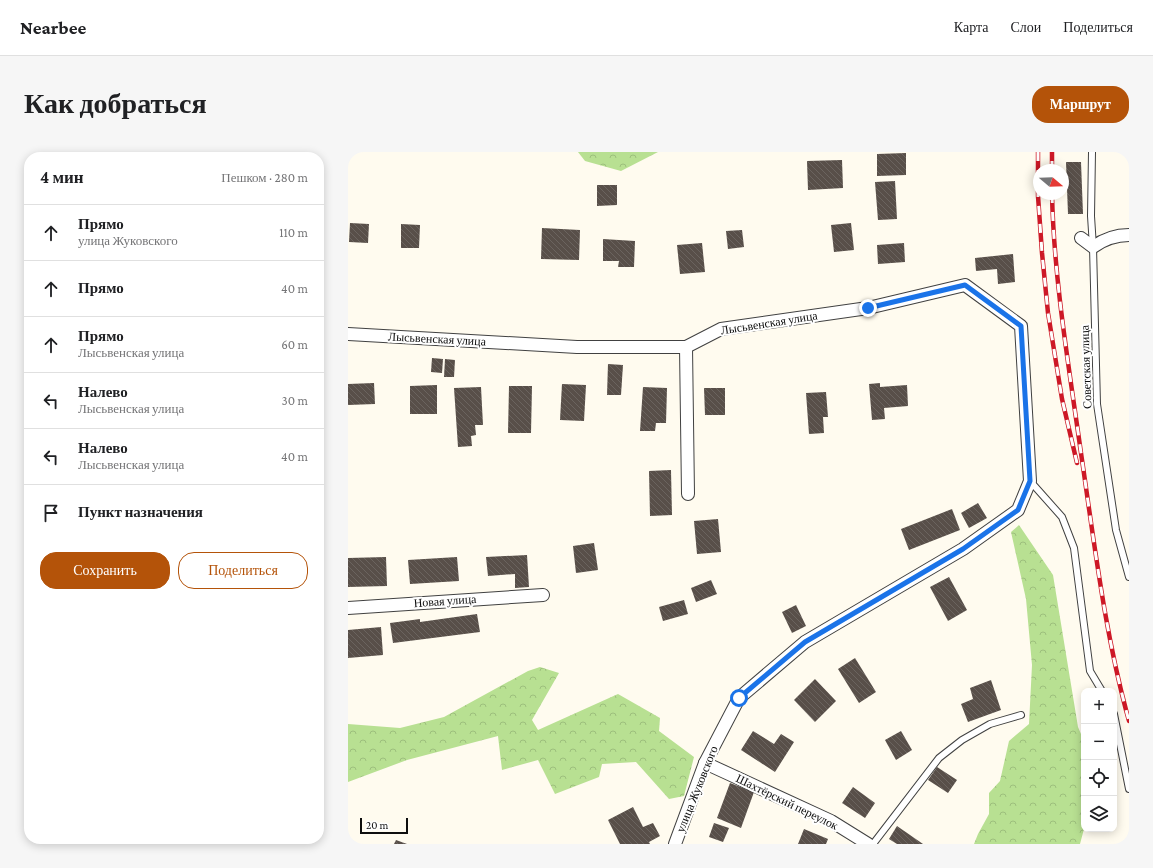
<!DOCTYPE html>
<html lang="ru">
<meta charset="utf-8">
<style>
:root{--surface:#fff;--page:#f6f6f6;--text:#202124;--muted:#757577;--line:#e0e0e0;--accent:#b45309}
body{margin:0;font-family:"Crimson Pro",serif;background:var(--page);color:var(--text)}
.controls{position:absolute;right:12px;bottom:12px;display:grid;overflow:hidden;border-radius:8px;box-shadow:0 2px 10px #0003}
.controls button{width:36px;height:36px;display:grid;place-items:center;padding:0;border:0;border-bottom:1px solid var(--line);background:var(--surface);color:var(--text);font:20px sans-serif}
.compass{position:absolute;left:685px;top:12px;width:36px;height:36px;border-radius:50%;background:var(--surface);box-shadow:0 2px 10px #0003;rotate:109deg}
.scale{position:absolute;left:12px;bottom:10px;width:48px;box-sizing:border-box;padding-left:4px;border:2px solid #0e0e0e;border-top:0;font-size:11px;line-height:14px;white-space:nowrap;color:#0e0e0e;-webkit-text-stroke:3px #fff;paint-order:stroke}
.stop{position:absolute;width:12px;height:12px;margin:-9px;border:3px solid #1a73e8;border-radius:50%;background:#fff}
.stop.end{background:#1a73e8;border-color:#fff;box-shadow:0 1px 4px #0008}
.list{margin:0;padding:0;list-style:none}
h2{display:flex;justify-content:space-between;align-items:center;height:52px;margin:0;padding:0 16px;font-size:17px}
h2 small{font-size:13px;font-weight:400;color:var(--muted)}
.list li{display:grid;grid-template-columns:26px 1fr auto;gap:12px;align-items:center;box-sizing:border-box;height:56px;padding:0 16px;border-top:1px solid var(--line)}
.list b{display:block;font-size:15px;white-space:nowrap}
.list p{margin:0;font-size:13px;white-space:nowrap;color:var(--muted)}
.list em{font-size:13px;font-style:normal;color:var(--muted)}
.actions{display:flex;gap:8px;padding:12px 16px}
.actions a{flex:1;padding:9px 0;border:1px solid var(--accent);border-radius:16px;text-align:center;font-size:14px;color:var(--accent)}
.actions .main{background:var(--accent);color:#fff}
.icon{flex:none;width:22px;height:22px;fill:none;stroke:currentColor;stroke-width:2;stroke-linecap:round;stroke-linejoin:round}
.map{position:relative;flex:none;width:781px;height:692px;overflow:hidden;border-radius:16px}
header{display:flex;align-items:center;gap:24px;box-sizing:border-box;height:56px;padding:0 20px;background:var(--surface);border-bottom:1px solid var(--line)}
header strong{font-size:19px}
nav{display:flex;gap:22px;margin-inline-start:auto;font-size:14px}
.intro{display:flex;align-items:center;justify-content:space-between;box-sizing:border-box;height:96px;padding:0 24px}
h1{margin:0;font-size:28px}
.button{padding:10px 18px;border-radius:16px;background:var(--accent);color:#fff;font-size:14px;font-weight:700}
main{display:flex;gap:24px;padding:0 24px}
aside{flex:1;background:var(--surface);border-radius:16px;box-shadow:0 2px 10px #0003}
.map>svg:first-child{display:block}
</style>
<header>
<strong>Nearbee</strong>
<nav><a>Карта</a><a>Слои</a><a>Поделиться</a></nav>
</header>
<div class="intro"><h1>Как добраться</h1><a class="button">Маршрут</a></div>
<main>
<aside>
<h2>4 мин<small>Пешком · 280 m</small></h2>
<ul class="list">
<li><svg class="icon" aria-label="ahead" viewBox="0 0 24 24"><path d="M12 20V5M6 11l6-6 6 6"/></svg><div><b>Прямо</b><p>улица Жуковского</p></div><em>110 m</em></li>
<li><svg class="icon" aria-label="ahead" viewBox="0 0 24 24"><path d="M12 20V5M6 11l6-6 6 6"/></svg><div><b>Прямо</b></div><em>40 m</em></li>
<li><svg class="icon" aria-label="ahead" viewBox="0 0 24 24"><path d="M12 20V5M6 11l6-6 6 6"/></svg><div><b>Прямо</b><p>Лысьвенская улица</p></div><em>60 m</em></li>
<li><svg class="icon" aria-label="left" viewBox="0 0 24 24"><path d="M17 20v-9H6M10 6l-5 5 5 5"/></svg><div><b>Налево</b><p>Лысьвенская улица</p></div><em>30 m</em></li>
<li><svg class="icon" aria-label="left" viewBox="0 0 24 24"><path d="M17 20v-9H6M10 6l-5 5 5 5"/></svg><div><b>Налево</b><p>Лысьвенская улица</p></div><em>40 m</em></li>
<li><svg class="icon" aria-label="arrive" viewBox="0 0 24 24"><path d="M6 21V4h12l-3 4 3 4H6"/></svg><div><b>Пункт назначения</b></div></li>
</ul>
<div class="actions"><a class="main">Сохранить</a><a>Поделиться</a></div>
</aside>
<div class="map">
<svg width="781" height="692" viewBox="0 0 781 692">
<defs>
<pattern id="forest-crowns" width="20" height="18" patternUnits="userSpaceOnUse"><rect width="20" height="18" fill="#b8e092"/><path d="M2 6a3 3 0 1 1 6 0M12 15a3 3 0 1 1 6 0" fill="none" stroke="#9dbf7d"/></pattern>
<pattern id="building-back-hatch" width="6" height="6" patternUnits="userSpaceOnUse"><rect width="6" height="6" fill="#584f49"/><path d="M-1 5l2 2M0 0l6 6M5-1l2 2" fill="none" stroke="#6b645f"/></pattern>
</defs>
<rect width="100%" height="100%" fill="#fffbef"/>
<g fill="url(#forest-crowns)">
<path d="M 230,0 L 310,0 L 273,19 L 237,9 Z"/>
<path d="M 671,373 L 705,423 L 730,575 L 736,589 L 736,677 L 732,692 L 626,692 L 630,682 L 641,662 L 641,641 L 652,629 L 661,589 L 681,572 L 684,513 L 678,447 L 663,380 Z"/>
<path d="M 192,515 L 211,521 L 184,568 L 190,578 L 270,542 L 312,566 L 311,579 L 346,605 L 336,644 L 321,647 L 288,610 L 254,612 L 251,625 L 207,642 L 190,608 L 154,618 L 150,584 L 59,608 L 0,630 L 0,572 L 52,576 L 96,565 L 180,519 Z"/>
</g>
<g fill="url(#building-back-hatch)">
<path d="M 558,1 L 558,23 L 529,24 L 529,2 Z"/>
<path d="M 494,8 L 495,36 L 460,38 L 459,9 Z"/>
<path d="M 718,10 L 733,10 L 735,62 L 720,62 Z"/>
<path d="M 547,29 L 549,67 L 530,68 L 527,30 Z"/>
<path d="M 249,33 L 269,33 L 269,53 L 249,54 Z"/>
<path d="M 2,71 L 21,72 L 20,91 L 1,90 Z"/>
<path d="M 503,71 L 506,98 L 486,100 L 483,73 Z"/>
<path d="M 53,72 L 72,73 L 71,96 L 53,96 Z"/>
<path d="M 194,76 L 232,78 L 231,108 L 193,107 Z"/>
<path d="M 394,78 L 396,95 L 380,97 L 378,79 Z"/>
<path d="M 255,87 L 287,89 L 286,115 L 270,115 L 271,109 L 255,109 Z"/>
<path d="M 354,91 L 357,120 L 332,122 L 329,93 Z"/>
<path d="M 556,91 L 557,110 L 530,112 L 529,93 Z"/>
<path d="M 665,102 L 667,130 L 650,132 L 649,117 L 628,119 L 627,106 Z"/>
<path d="M 84,206 L 95,207 L 94,221 L 83,220 Z"/>
<path d="M 97,207 L 107,208 L 106,225 L 96,225 Z"/>
<path d="M 260,212 L 275,213 L 273,243 L 259,243 Z"/>
<path d="M 26,231 L 27,252 L 0,253 L 0,232 Z"/>
<path d="M 532,231 L 532,235 L 559,233 L 560,254 L 536,256 L 537,267 L 524,268 L 521,232 Z"/>
<path d="M 214,232 L 238,233 L 236,269 L 212,268 Z"/>
<path d="M 89,233 L 89,262 L 62,262 L 62,234 Z"/>
<path d="M 161,234 L 184,234 L 183,281 L 160,281 Z"/>
<path d="M 133,235 L 135,273 L 127,273 L 128,283 L 123,284 L 124,294 L 110,295 L 106,236 Z"/>
<path d="M 295,235 L 319,236 L 318,271 L 308,271 L 307,279 L 292,279 Z"/>
<path d="M 356,236 L 377,236 L 377,263 L 357,263 Z"/>
<path d="M 478,240 L 480,265 L 475,265 L 476,281 L 461,282 L 458,241 Z"/>
<path d="M 323,318 L 324,363 L 302,364 L 301,319 Z"/>
<path d="M 630,351 L 639,366 L 621,376 L 613,361 Z"/>
<path d="M 604,357 L 612,378 L 561,398 L 553,377 Z"/>
<path d="M 370,367 L 373,400 L 349,402 L 346,369 Z"/>
<path d="M 246,391 L 250,418 L 228,421 L 225,394 Z"/>
<path d="M 179,403 L 181,435 L 167,436 L 167,422 L 140,424 L 138,405 Z"/>
<path d="M 38,405 L 39,434 L 0,435 L 0,406 Z"/>
<path d="M 109,405 L 111,429 L 62,432 L 60,408 Z"/>
<path d="M 601,425 L 619,458 L 600,469 L 582,435 Z"/>
<path d="M 363,428 L 369,442 L 348,450 L 343,436 Z"/>
<path d="M 336,448 L 340,462 L 315,469 L 311,455 Z"/>
<path d="M 448,453 L 458,474 L 444,481 L 434,460 Z"/>
<path d="M 129,462 L 132,480 L 45,491 L 42,471 L 72,467 L 72,470 Z"/>
<path d="M 33,475 L 35,503 L 0,506 L 0,478 Z"/>
<path d="M 507,506 L 528,540 L 511,551 L 490,517 Z"/>
<path d="M 467,527 L 488,549 L 467,570 L 446,548 Z"/>
<path d="M 643,528 L 653,558 L 620,570 L 613,552 L 625,547 L 622,536 Z"/>
<path d="M 405,579 L 426,592 L 433,582 L 446,590 L 427,620 L 393,598 Z"/>
<path d="M 553,579 L 564,598 L 548,608 L 537,588 Z"/>
<path d="M 589,615 L 609,628 L 600,641 L 580,628 Z"/>
<path d="M 382,631 L 406,640 L 393,676 L 369,666 Z"/>
<path d="M 505,635 L 527,651 L 517,666 L 494,651 Z"/>
<path d="M 285,655 L 295,675 L 305,671 L 312,684 L 301,690 L 302,692 L 272,692 L 260,668 Z"/>
<path d="M 366,671 L 381,676 L 375,690 L 361,685 Z"/>
<path d="M 549,674 L 575,692 L 549,692 L 541,687 Z"/>
<path d="M 456,677 L 480,687 L 478,692 L 450,692 Z"/>
<path d="M 48,688 L 59,692 L 46,692 Z"/>
</g>
<g fill="none" stroke-linecap="round" stroke-linejoin="round">
<defs>
<g id="lane">
<path d="M 744,0 L 743,64 L 745,95 L 749,252 L 768,378 L 781,425"/>
<path d="M 682,329 L 714,365 L 726,396 L 742,519 L 754,539"/>
<path d="M 766,562 L 781,637"/>
<path d="M 525,692 L 591,606 L 614,588 L 642,572 L 673,563"/>
</g>
<g id="street">
<path d="M 733,86 L 745,95 C 756,87 767,83 781,83"/>
<path d="M 0,182 L 229,195 L 338,195 L 373,177 L 520,156 L 617,133 L 673,174 L 682,329 L 670,358 L 615,397 L 457,490 L 391,546 L 357,611 L 327,692"/>
<path d="M 338,195 L 340,342"/>
<path d="M 0,456 L 195,443"/>
<path d="M 357,611 L 483,669 L 520,692"/>
</g>
</defs>
<use href="#lane" stroke="#414141" stroke-width="8"/>
<use href="#street" stroke="#414141" stroke-width="14"/>
<use href="#lane" stroke="#fff" stroke-width="6"/>
<use href="#street" stroke="#fff" stroke-width="12"/>
<defs>
<g id="rail">
<path d="M 690,0 L 690,44 L 694,101 L 700,161 L 714,247 L 729,311"/>
<path d="M 704,18 L 704,0"/>
<path d="M 704,42 C 706,129 721,215 733,301 C 746,389 757,483 781,569"/>
</g>
</defs>
<use href="#rail" stroke="#cd1826" stroke-width="4.5"/>
<use href="#rail" stroke="#fff" stroke-width="3" stroke-dasharray="9" stroke-linecap="butt"/>
</g>
<g fill="none" stroke-linecap="round" stroke-linejoin="round">
<path stroke="#1a73e8" stroke-width="5" d="M 391,546 L 457,490 L 615,397 L 670,358 L 682,329 L 673,174 L 617,133 L 520,156"/>
</g>
<g text-anchor="middle" dominant-baseline="central" stroke-width="4" stroke-linejoin="round" paint-order="stroke">
<g font-size="12" fill="#0e0e0e" stroke="#fff">
<text transform="translate(421 171) rotate(-9)">Лысьвенская улица</text>
<text transform="translate(89 187) rotate(3)">Лысьвенская улица</text>
<text transform="translate(738 215) rotate(-92)">Советская улица</text>
<text transform="translate(97 449) rotate(-4)">Новая улица</text>
<text transform="translate(349 637) rotate(-68)">улица Жуковского</text>
<text transform="translate(439 650) rotate(26)">Шахтёрский переулок</text>
</g>
</g>
</svg>
<div class="controls">
<button>+</button>
<button>−</button>
<button><svg class="icon" aria-label="locate" viewBox="0 0 24 24"><circle cx="12" cy="12" r="6"/><path d="M12 2v4M12 18v4M2 12h4M18 12h4"/></svg></button>
<button><svg class="icon" aria-label="layers" viewBox="0 0 24 24"><path d="M12 4l9 5-9 5-9-5zM3 14l9 5 9-5"/></svg></button>
</div>
<svg class="compass" viewBox="-18 -18 36 36"><path d="M0-13l5 13h-10z" fill="#e53935"/><path d="M0 13l5-13h-10z" fill="#757577"/></svg>
<div class="scale">20 m</div>
<div class="stop" style="left:391px;top:546px"></div>
<div class="stop end" style="left:520px;top:156px"></div>
</div>
</main>
